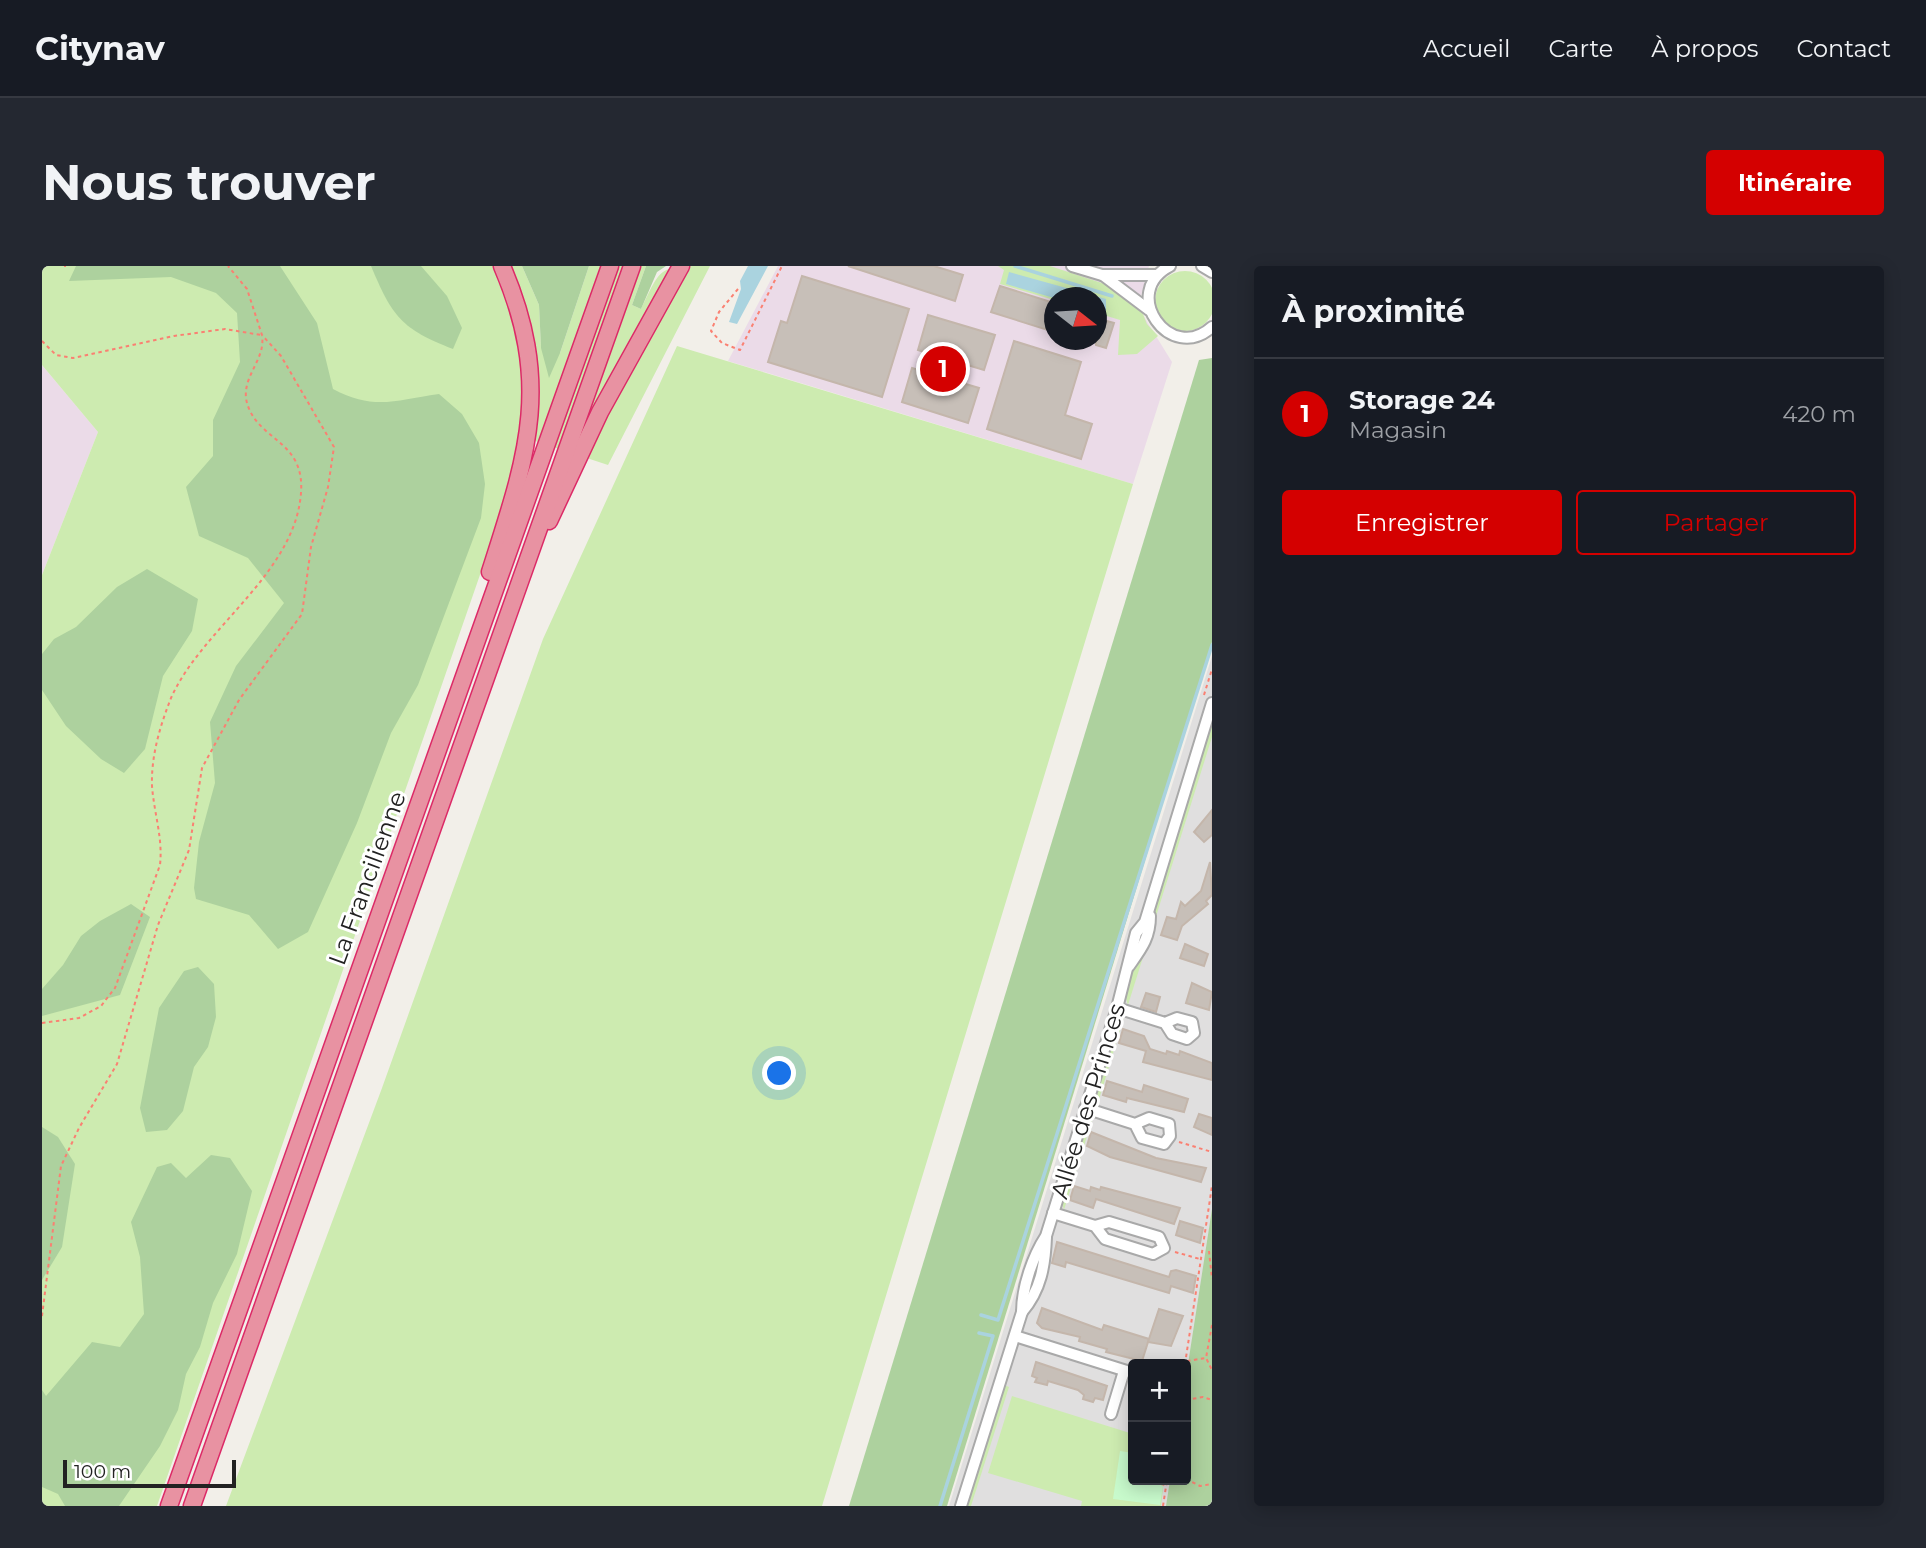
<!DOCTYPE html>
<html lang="fr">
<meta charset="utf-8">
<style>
:root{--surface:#171b24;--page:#242831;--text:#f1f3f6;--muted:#9ea1a6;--line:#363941;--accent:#d40000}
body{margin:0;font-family:Montserrat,sans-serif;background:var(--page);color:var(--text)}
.controls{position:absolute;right:21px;bottom:21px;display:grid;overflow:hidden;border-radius:7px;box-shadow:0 4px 18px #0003}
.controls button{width:63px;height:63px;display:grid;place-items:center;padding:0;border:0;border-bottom:2px solid var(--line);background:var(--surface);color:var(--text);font:35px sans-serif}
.compass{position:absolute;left:1002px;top:21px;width:63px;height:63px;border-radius:50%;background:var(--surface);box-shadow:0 4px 18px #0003;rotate:107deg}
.scale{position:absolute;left:21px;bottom:18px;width:173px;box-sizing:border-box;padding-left:7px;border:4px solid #222;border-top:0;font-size:19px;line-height:24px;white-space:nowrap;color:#222;-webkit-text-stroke:5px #fff;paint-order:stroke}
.you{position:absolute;left:738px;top:808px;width:24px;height:24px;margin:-18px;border:5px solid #fff;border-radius:50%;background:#1a73e8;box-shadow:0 0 0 10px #1a73e833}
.badge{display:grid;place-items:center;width:46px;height:46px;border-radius:50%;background:var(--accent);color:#fff;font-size:23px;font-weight:700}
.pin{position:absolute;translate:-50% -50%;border:4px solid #fff;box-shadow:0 2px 7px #0006}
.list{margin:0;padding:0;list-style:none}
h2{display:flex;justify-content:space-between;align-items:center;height:91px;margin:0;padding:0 28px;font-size:30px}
h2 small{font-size:23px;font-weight:400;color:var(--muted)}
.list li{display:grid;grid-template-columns:46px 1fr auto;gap:21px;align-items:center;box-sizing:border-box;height:112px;padding:0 28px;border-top:2px solid var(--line)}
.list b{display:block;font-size:26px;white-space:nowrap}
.list p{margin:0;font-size:23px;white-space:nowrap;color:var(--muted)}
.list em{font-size:23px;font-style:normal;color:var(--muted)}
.actions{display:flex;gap:14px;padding:21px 28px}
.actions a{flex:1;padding:16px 0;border:2px solid var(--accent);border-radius:7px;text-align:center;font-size:24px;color:var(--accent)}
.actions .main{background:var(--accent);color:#fff}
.map{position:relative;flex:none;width:1170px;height:1240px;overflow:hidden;border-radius:7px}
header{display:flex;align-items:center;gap:42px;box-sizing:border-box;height:98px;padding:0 35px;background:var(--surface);border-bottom:2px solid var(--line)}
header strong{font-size:33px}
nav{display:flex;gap:38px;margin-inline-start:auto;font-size:24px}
.intro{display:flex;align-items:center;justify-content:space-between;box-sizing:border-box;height:168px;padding:0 42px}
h1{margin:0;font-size:49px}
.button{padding:18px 32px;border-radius:7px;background:var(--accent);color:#fff;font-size:24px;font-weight:700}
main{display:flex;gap:42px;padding:0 42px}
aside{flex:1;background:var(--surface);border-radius:7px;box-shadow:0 4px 18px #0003}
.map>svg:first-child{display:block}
</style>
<header>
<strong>Citynav</strong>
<nav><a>Accueil</a><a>Carte</a><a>À propos</a><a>Contact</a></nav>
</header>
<div class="intro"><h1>Nous trouver</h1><a class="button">Itinéraire</a></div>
<main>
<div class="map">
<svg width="1170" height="1240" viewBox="0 0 1170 1240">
<rect width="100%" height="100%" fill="#f2efe9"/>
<path fill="#e0dfdf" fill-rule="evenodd" d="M 1170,390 L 1170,1240 L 907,1240 ZM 1091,1098 L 1144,1098 L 1144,1214 L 1091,1214 Z"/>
<g fill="#ebdbe8" fill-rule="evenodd">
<path d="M 736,0 L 1107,0 L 1096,41 L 1130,96 L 1091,218 L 686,95 ZM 1013,32 L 1055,32 L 1055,74 L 1013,74 Z"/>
<path d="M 0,99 L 56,166 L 0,309 Z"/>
</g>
<g fill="#cdebb0">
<path d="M 0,0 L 480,0 L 497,39 L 499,82 L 518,87 L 547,0 L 604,0 L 590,39 L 599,43 C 620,0 616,0 668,0 L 566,199 L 478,170 L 457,254 L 115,1240 L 0,1240 L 0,309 L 56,166 L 0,99 Z"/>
<path d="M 956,0 L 1008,0 L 1066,19 L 1099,43 L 1105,58 L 1116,70 L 1095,88 L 1076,89 L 1078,54 L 1055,47 L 1055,32 L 1013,32 L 1012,34 L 958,18 L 962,4 Z"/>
<circle cx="1143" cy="35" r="30"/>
<path d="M 635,80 L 1091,218 L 780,1240 L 184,1240 L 340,822 L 501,373 Z"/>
<path d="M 1170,454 L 1170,471 L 1111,660 L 1111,643 Z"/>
<path d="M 1102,688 L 1086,739 C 1079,724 1091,699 1102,688 Z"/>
<path d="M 1082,751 L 1055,840 L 1052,832 L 1076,756 Z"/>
<path d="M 1051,851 L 1022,944 L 1020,937 L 1045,856 Z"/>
<path d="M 962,1119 L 967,1121 L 929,1240 L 924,1240 Z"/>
<path d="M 970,1130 L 1091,1168 L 1091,1214 L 1122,1214 L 1119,1240 L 1039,1240 L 1040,1235 L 946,1207 Z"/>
</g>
<g fill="#add19e">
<path d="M 34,0 L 238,0 L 275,57 L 291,123 C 333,145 353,134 397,128 L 420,148 L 437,177 L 443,218 L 439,252 L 376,419 L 349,467 L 315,557 L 266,666 L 236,683 L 207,649 L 154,633 L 152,622 L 157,576 L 173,517 L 168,456 L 194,400 L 242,337 L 206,292 L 157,270 L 144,221 L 171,190 L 171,154 L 198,96 L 195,47 L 174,27 L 129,11 L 27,15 Z"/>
<path d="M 329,0 L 379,0 L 405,30 L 420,62 L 411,83 C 359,63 350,50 329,0 Z"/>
<path d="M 480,0 L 547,0 L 518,87 L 507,112 L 499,82 L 497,39 Z"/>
<path d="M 604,0 L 624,0 L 615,6 L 599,43 L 590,39 Z"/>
<path d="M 1170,92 L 1170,376 L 905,1240 L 807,1240 L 1157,94 Z"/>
<path d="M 105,303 L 156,333 L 150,365 L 121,410 L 103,483 L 82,507 L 59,493 L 24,460 L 0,424 L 0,388 L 12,373 L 34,361 L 75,321 Z"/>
<path d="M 89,638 L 108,651 L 78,729 L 0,750 L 0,723 L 21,699 L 39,670 L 58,655 Z"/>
<path d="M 156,701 L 172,718 L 174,751 L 166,781 L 152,801 L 141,845 L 125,864 L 104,866 L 98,842 L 117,742 L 142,705 Z"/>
<path d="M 0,861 L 16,871 L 33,898 L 20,981 L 0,1014 Z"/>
<path d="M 169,889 L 188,892 L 210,925 L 195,988 L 171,1037 L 158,1081 L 144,1108 L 136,1144 L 118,1180 L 77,1240 L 23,1240 L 16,1228 L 0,1221 L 0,1124 L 4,1130 L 50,1076 L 78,1081 L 102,1048 L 98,991 L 89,956 L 115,901 L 129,897 L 144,912 Z"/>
<path d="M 1170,943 L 1170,1240 L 1124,1240 L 1128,1214 L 1144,1214 L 1144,1111 Z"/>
</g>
<path fill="#c8facc" d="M 1078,1185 L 1091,1187 L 1091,1214 L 1122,1214 L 1118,1239 L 1071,1233 Z"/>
<g fill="#aad3df">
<path d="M 706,0 L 726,0 L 695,58 L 687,56 L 699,23 L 698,15 Z"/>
<path d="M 967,6 L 1064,33 L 1064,46 L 1055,44 L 1055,32 L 1012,32 L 964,18 Z"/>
</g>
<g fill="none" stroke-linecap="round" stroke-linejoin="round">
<g stroke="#aad3df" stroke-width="3.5">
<path d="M 973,0 L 1070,30"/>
<path d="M 939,1049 L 956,1054 L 1170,379"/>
<path d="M 898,1240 L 951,1070 L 937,1067"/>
</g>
</g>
<g fill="#c7bfb8" stroke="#c4b6ab" stroke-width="2">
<path d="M 806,0 L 892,0 L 921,9 L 913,35 Z"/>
<path d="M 760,10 L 867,43 L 840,131 L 726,96 L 739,55 L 745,57 Z"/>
<path d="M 958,20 L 1012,37 L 1012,66 L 949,46 Z"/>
<path d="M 886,49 L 953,69 L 942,104 L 876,84 Z"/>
<path d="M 1054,52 L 1072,57 L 1064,82 L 1054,79 Z"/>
<path d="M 972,75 L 1039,96 L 1023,149 L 1050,158 L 1039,193 L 945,163 Z"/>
<path d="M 870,102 L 937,122 L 926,157 L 860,136 Z"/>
<path d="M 1170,544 L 1170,569 L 1162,576 L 1152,566 Z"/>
<path d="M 1168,596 L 1170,629 L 1164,635 L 1166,638 L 1140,660 L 1135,674 L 1119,669 L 1125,651 L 1134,653 L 1139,636 L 1143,640 L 1159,625 Z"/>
<path d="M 1143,678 L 1166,688 L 1162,700 L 1138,692 Z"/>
<path d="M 1150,717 L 1170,726 L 1167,744 L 1144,737 Z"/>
<path d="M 1104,727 L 1118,731 L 1114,746 L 1099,741 Z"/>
<path d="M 1081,763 L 1102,770 L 1108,783 L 1124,788 L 1125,785 L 1137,789 L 1138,785 L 1170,797 L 1170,814 L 1101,796 L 1104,785 L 1077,777 Z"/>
<path d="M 1065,815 L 1100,826 L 1102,819 L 1146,833 L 1142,846 L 1085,832 L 1084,836 L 1061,829 Z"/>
<path d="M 1157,848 L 1170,852 L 1170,869 L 1152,861 Z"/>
<path d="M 1049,866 L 1114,892 L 1164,902 L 1159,916 L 1068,891 L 1045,880 Z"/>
<path d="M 1032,920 L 1048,925 L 1049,921 L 1058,924 L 1059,921 L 1138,942 L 1132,958 L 1054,933 L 1051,942 L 1028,934 Z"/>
<path d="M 1138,955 L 1161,962 L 1158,977 L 1134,969 Z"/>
<path d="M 1015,976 L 1127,1011 L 1129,1005 L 1134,1004 L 1154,1010 L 1151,1027 L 1129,1020 L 1127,1027 L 1024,996 L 1023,1001 L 1010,997 Z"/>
<path d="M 1000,1042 L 1060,1064 L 1062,1059 L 1107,1073 L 1100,1095 L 1064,1086 L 1065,1083 L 1037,1075 L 1038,1071 L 1000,1062 L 995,1057 Z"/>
<path d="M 1117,1043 L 1141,1050 L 1129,1080 L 1106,1076 Z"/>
<path d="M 994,1096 L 1065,1120 L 1061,1134 L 1053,1132 L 1051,1136 L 1041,1133 L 1042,1129 L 1036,1124 L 1006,1115 L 1005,1119 L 993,1116 L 995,1112 L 990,1110 Z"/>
</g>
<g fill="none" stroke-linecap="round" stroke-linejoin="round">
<defs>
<g id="minor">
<path d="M 1030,0 L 1060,9 L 1115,9"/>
<path d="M 1128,0 C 1077,26 1128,99 1170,61"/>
<path d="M 1160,0 L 1170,6"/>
<path d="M 1062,10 L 1107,44"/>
<path d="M 1087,700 C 1099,683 1108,672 1108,650"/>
<path d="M 1075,742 L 1123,757 L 1130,768 L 1145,773 L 1152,767 L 1150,756 L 1135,752 L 1123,757"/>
<path d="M 1043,842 L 1093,858 L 1100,872 L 1122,878 L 1128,870 L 1127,858 L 1107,852 L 1093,858"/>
<path d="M 1011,947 L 1053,960 L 1063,973 L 1111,988 L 1122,982 L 1117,971 L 1067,956 L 1053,960"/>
<path d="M 980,1046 C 999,1024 1003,999 1004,971"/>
<path d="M 973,1070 L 1091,1107"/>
<path d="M 1069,1148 L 1082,1105"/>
<path d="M 919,1240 L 980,1046 C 980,1021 991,990 1004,970 L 1075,742 L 1094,667 L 1103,656 L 1170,437"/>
</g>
<g id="highway">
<path d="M 507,255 L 558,146 L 639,0"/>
<path d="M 448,306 C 485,190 511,119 460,0"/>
<path d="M 127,1240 L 568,0"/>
<path d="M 150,1240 L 590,0"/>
</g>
</defs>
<use href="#minor" stroke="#a9a9a9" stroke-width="14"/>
<use href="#highway" stroke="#dc2a67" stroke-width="19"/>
<g stroke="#fa8072" stroke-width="2" stroke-dasharray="3.5 3.5" stroke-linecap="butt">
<path d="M 22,0 L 24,0"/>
<path d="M 696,23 L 677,46 L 669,65 L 680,77 L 698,84 L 740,0"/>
<path d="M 0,75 L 14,89 L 31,92 L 132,70 L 183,63 L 219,69"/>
<path d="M 1162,429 L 1170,403"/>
<path d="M 0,757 L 37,752 L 59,740 L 73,722 L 118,599 C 121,572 112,547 110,520 C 109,490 118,460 129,432 C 160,362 253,308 259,227 C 263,175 218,175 206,140 C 196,113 224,95 220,70"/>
<path d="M 1137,876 L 1170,886"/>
<path d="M 1167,985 L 1170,1013"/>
<path d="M 1133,986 L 1158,993"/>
<path d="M 0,1050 L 19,900 L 37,862 L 75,798 L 116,659 L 147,584 L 160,502 L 197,434 L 260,348 L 269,281 L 286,221 L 292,181 L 239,90 L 220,69 L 205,23 L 186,0"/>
<path d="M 1170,1059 L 1164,1092 L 1170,1104"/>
<path d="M 1145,1095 L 1164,1092"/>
<path d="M 1143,1098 L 1170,920"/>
<path d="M 1144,1134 L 1161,1131 L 1170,1134"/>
<path d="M 1144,1213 L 1158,1220 L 1170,1218"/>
<path d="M 1119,1218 L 1124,1219 L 1129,1214"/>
<path d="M 1121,1240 L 1125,1214"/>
</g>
<use href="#minor" stroke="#fff" stroke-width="10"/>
<use href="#highway" stroke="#e892a2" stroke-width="16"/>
</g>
<g text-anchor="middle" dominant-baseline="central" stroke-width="6" stroke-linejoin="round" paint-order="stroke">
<g font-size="24" fill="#222" stroke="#fff">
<text transform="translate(325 612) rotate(-70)">La Francilienne</text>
<text transform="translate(1046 835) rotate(-73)">Allée des Princes</text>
</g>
</g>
</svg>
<div class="controls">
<button>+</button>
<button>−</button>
</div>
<svg class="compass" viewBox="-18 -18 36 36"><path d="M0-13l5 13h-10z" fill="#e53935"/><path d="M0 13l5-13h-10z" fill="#9ea1a6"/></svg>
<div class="scale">100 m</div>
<div class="you"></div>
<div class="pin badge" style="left:901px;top:103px">1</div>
</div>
<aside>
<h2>À proximité<small></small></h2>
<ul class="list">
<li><span class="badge">1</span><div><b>Storage 24</b><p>Magasin</p></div><em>420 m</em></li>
</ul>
<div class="actions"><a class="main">Enregistrer</a><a>Partager</a></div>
</aside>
</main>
